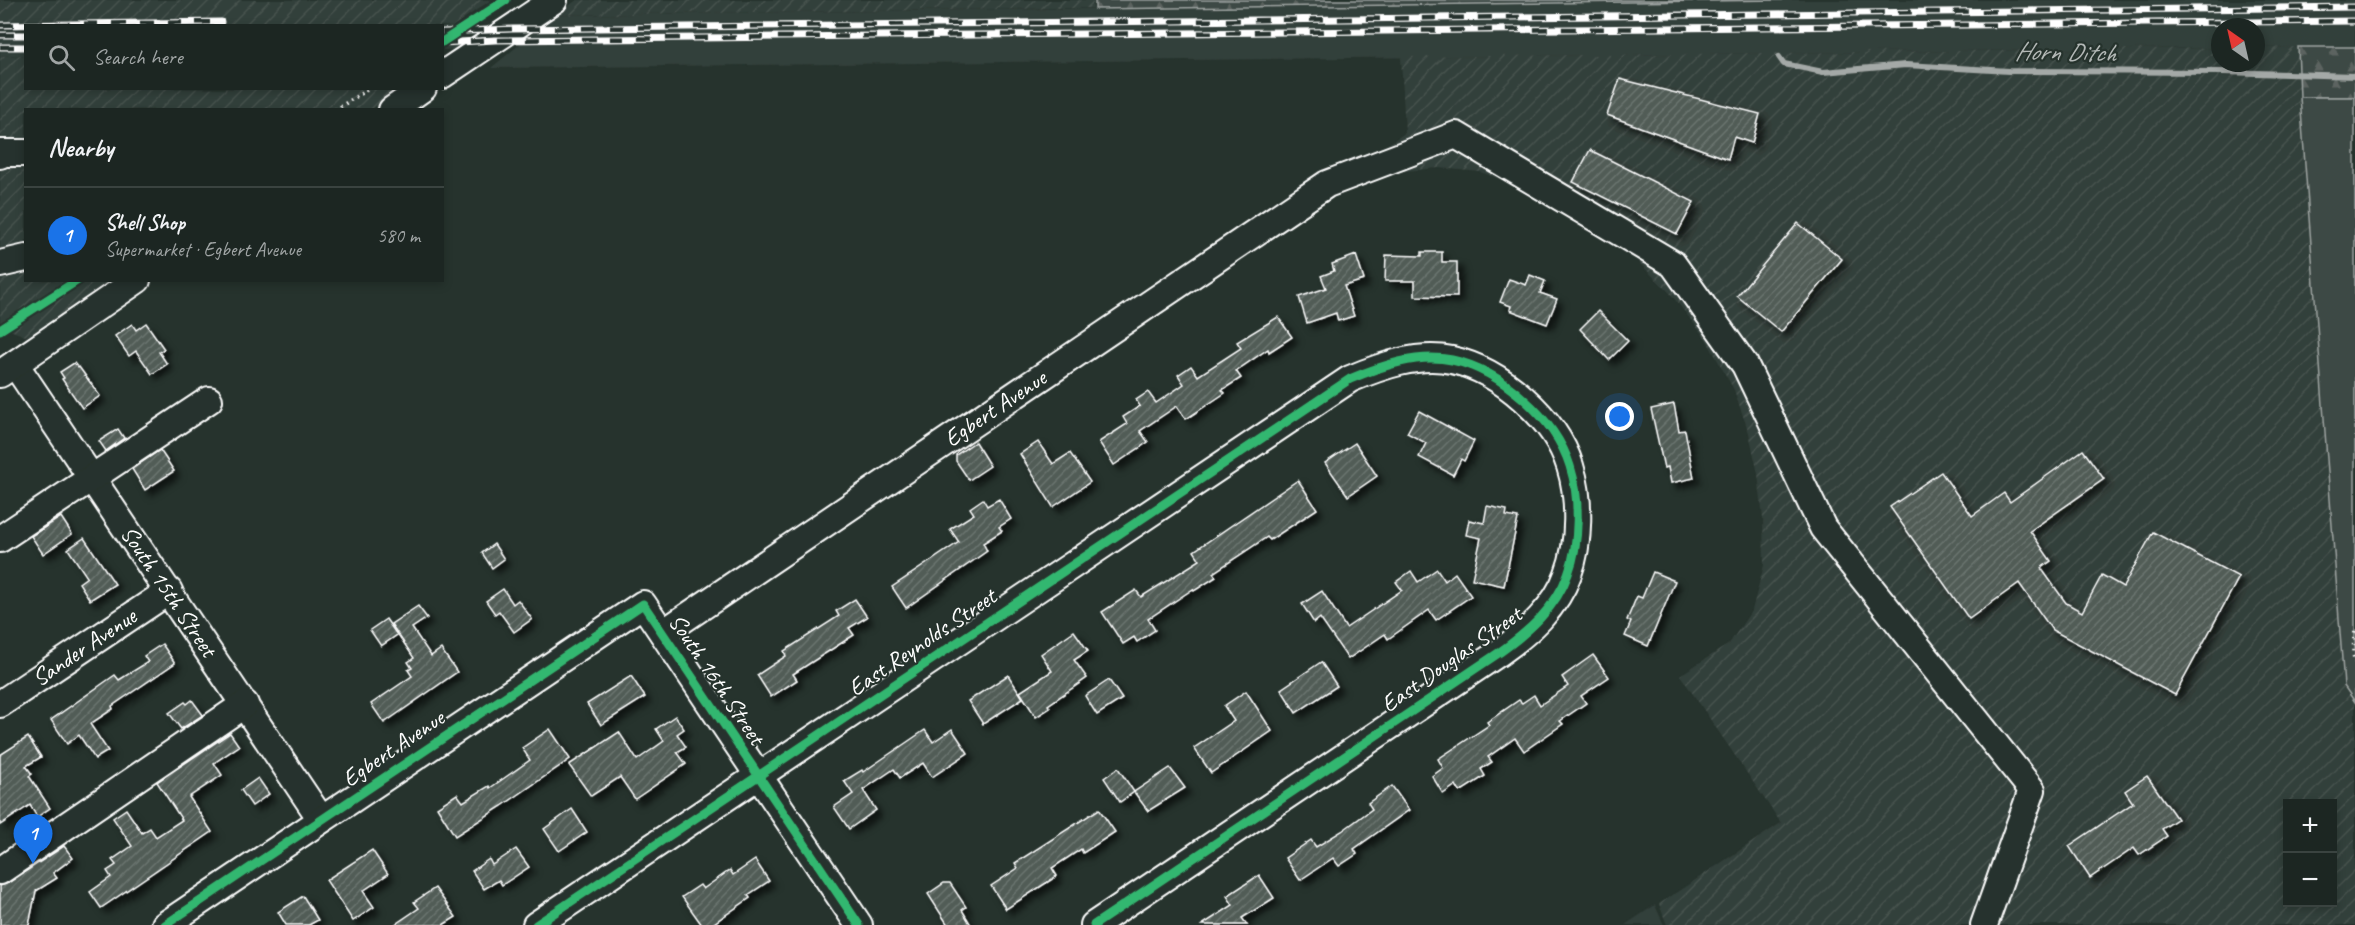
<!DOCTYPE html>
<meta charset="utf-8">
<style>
:root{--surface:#1c2622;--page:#29322f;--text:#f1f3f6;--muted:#a0a5a5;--line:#3a4340;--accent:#1a73e8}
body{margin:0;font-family:Caveat,sans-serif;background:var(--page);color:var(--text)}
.controls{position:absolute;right:18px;bottom:18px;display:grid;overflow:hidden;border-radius:0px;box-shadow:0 3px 9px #0003}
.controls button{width:54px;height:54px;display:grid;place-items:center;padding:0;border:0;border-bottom:2px solid var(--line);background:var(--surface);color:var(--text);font:30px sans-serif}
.compass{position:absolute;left:2211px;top:18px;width:54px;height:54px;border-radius:50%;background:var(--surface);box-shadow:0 3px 9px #0003;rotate:326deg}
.you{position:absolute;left:1620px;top:417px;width:21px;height:21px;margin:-15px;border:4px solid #fff;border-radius:50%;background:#1a73e8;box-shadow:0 0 0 9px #1a73e833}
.badge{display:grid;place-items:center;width:39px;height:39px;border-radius:50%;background:var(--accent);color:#fff;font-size:20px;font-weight:700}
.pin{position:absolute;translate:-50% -50px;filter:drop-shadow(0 2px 3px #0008)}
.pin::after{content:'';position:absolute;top:32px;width:21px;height:18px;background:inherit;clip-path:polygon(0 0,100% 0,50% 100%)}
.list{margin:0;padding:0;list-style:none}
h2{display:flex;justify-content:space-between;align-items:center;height:78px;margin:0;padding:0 24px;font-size:26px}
h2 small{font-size:20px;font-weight:400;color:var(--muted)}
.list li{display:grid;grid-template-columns:39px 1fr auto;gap:18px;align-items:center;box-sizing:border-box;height:96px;padding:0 24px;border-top:2px solid var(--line)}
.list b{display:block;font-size:22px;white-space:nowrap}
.list p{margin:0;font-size:20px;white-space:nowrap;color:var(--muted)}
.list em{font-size:20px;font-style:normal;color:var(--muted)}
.icon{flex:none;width:33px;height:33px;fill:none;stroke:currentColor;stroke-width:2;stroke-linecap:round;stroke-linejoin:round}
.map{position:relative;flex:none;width:2355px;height:925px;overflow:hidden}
.search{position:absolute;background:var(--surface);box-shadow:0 3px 9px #0003;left:24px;top:24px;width:420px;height:66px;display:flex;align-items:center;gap:15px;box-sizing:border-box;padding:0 21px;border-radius:0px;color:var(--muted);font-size:22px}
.panel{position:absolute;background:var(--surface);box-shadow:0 3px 9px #0003;left:24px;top:108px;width:420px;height:174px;border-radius:0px}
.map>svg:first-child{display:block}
</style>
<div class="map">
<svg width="2355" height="925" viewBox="0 0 2355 925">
<defs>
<pattern id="industrial-furrows" width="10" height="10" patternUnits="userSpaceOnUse" patternTransform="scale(1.5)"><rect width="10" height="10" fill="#333f3a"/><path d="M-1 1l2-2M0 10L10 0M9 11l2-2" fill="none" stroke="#47524e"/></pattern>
<pattern id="forest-firs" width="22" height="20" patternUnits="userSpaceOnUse" patternTransform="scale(1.5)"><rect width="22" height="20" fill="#3e4944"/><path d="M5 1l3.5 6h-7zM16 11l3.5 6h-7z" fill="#5b6460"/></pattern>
<pattern id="building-hatch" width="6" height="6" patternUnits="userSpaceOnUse" patternTransform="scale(1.5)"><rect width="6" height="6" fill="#515c57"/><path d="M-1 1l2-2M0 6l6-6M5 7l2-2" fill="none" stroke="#6b7470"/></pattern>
<filter id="shadow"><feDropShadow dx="5.5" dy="5.5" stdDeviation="3" flood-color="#0009"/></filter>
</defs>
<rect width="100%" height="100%" fill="#26332d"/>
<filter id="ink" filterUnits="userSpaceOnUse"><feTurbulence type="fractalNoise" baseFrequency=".0167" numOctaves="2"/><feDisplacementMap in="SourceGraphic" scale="12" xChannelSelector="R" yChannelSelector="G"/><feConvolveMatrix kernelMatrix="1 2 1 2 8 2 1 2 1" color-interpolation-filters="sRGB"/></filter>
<g filter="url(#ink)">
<g fill="#333f3a">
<path d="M 1770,0 L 2355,0 L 2355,47 L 2256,48 L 2256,27 L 2220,27 L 2220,48 L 491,68 L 555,15 Z"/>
<path d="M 453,26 L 461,49 L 443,50 L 442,27 Z"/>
<path d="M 25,31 L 25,55 L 0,56 L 0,32 Z"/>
<path d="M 1655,905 L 1664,925 L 1625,925 Z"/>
</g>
<g fill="url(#industrial-furrows)" fill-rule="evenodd">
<path d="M 0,0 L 491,0 L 453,26 L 26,26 L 25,29 L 0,29 Z"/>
<path d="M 577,0 L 1093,0 L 1093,8 L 555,15 Z"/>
<path d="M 2298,47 L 2300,97 L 2344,686 L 2355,702 L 2355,925 L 1667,925 L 1659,904 L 1781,823 L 1680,675 L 1729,644 L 1752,610 L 1764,565 L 1763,519 L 1758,474 L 1749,433 L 1734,390 L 1706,339 L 1669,292 L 1628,252 L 1533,190 L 1480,172 L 1439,168 L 1361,175 L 1327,184 L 1405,133 L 1401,57 L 2220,48 L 2220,63 L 2256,63 L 2256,48 ZM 2288,804 L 2332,804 L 2332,902 L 2288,902 Z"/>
<path d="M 25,55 L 26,88 L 403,89 L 372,109 L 26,110 L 26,280 L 118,281 L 39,334 L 25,336 L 0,326 L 0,56 Z"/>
</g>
<g fill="url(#forest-firs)" stroke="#9ea4a2" stroke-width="1.5">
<path d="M 1095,0 L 1783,0 L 1095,9 Z"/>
<path d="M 2298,47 L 2355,47 L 2355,97 L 2300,97 Z"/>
</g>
<path fill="#3e4944" stroke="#9ea4a2" stroke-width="1.5" d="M 2300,97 L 2355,97 L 2355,702 L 2344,686 Z"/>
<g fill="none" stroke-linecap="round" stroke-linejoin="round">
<path stroke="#a4a9a7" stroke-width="6" d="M 1779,57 L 1784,64 L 1823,72 L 1906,65 L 2009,71 L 2224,72 L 2355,76"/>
</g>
<g fill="url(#building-hatch)" stroke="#fff" stroke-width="1.5" filter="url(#shadow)">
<path d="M 1620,79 L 1760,114 L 1752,143 L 1734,137 L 1728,159 L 1607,115 Z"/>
<path d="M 1590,150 L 1694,202 L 1677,234 L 1573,182 Z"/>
<path d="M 1798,223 L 1842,259 L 1781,332 L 1737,296 Z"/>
<path d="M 1422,252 L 1442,252 L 1442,262 L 1457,262 L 1457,297 L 1415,296 L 1415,281 L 1385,281 L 1386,255 L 1422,256 Z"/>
<path d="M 1356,255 L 1364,280 L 1344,286 L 1354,316 L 1338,321 L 1336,313 L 1307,323 L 1299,297 L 1326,288 L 1321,276 L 1334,271 L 1332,264 Z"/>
<path d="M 1530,275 L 1545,281 L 1540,293 L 1557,299 L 1547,324 L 1510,310 L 1511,306 L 1500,302 L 1509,279 L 1526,285 Z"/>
<path d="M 1598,311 L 1628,341 L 1609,360 L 1580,329 Z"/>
<path d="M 1278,317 L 1292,337 L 1269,352 L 1268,349 L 1236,371 L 1241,378 L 1222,390 L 1225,393 L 1186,419 L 1177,406 L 1140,431 L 1148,442 L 1114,465 L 1099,442 L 1127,424 L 1123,417 L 1140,406 L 1136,400 L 1148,392 L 1156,403 L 1184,384 L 1178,375 L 1191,366 L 1198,376 L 1241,348 L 1237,342 Z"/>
<path d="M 146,323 L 164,349 L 159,352 L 167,364 L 152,374 L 136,351 L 129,356 L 115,336 L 132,324 L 136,330 Z"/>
<path d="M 74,363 L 78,368 L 79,367 L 100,396 L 82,408 L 62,379 L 64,378 L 60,372 Z"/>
<path d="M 1674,404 L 1679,431 L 1685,430 L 1694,478 L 1671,483 L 1668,467 L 1664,468 L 1651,409 Z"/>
<path d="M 1419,411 L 1474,441 L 1464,461 L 1461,459 L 1453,475 L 1419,457 L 1426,443 L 1407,433 Z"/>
<path d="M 118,429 L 124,438 L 106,451 L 99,441 Z"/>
<path d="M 975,442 L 990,466 L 969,480 L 956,461 L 956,455 Z"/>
<path d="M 1038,442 L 1053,464 L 1070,453 L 1090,482 L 1053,507 L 1020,454 Z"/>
<path d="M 1355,443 L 1377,476 L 1348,496 L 1325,463 Z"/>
<path d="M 160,450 L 174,471 L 145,490 L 132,469 Z"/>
<path d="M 2083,450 L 2104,479 L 2030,531 L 2051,561 L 2041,568 L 2066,603 L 2082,612 L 2102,575 L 2123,587 L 2153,532 L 2239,577 L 2175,695 L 2052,630 L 2019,583 L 1969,619 L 1890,507 L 1941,472 L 1972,516 L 2004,493 L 2010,502 Z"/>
<path d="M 1298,480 L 1317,509 L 1270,540 L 1267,537 L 1213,573 L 1216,577 L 1194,591 L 1193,589 L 1148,619 L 1155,630 L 1137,642 L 1134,637 L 1123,644 L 1102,612 L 1136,590 L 1141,597 L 1200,560 L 1194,551 Z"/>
<path d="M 983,499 L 987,506 L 999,499 L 1011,519 L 999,527 L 1002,531 L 983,543 L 987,551 L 906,608 L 892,587 L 959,542 L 950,529 L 974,514 L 970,508 Z"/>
<path d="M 1487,506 L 1507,510 L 1506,516 L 1518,518 L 1504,586 L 1472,579 L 1481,538 L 1466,535 L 1469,520 L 1484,523 Z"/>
<path d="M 61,517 L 72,534 L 43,554 L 31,536 Z"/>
<path d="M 84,538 L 115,584 L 90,600 L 79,583 L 87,577 L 68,549 Z"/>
<path d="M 494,544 L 504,559 L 492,568 L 482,553 Z"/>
<path d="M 1437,569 L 1445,581 L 1455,573 L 1471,596 L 1436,620 L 1429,610 L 1388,639 L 1385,634 L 1348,659 L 1320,618 L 1314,623 L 1302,604 L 1322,591 L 1346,628 L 1402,590 L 1396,582 L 1411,571 L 1418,582 Z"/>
<path d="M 1653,572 L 1675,581 L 1648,646 L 1625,636 L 1631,622 L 1627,620 L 1637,596 L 1642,598 Z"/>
<path d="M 503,589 L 513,604 L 518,600 L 532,619 L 514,632 L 499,611 L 495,614 L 486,601 Z"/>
<path d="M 855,599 L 867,617 L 849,628 L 854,635 L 793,674 L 797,680 L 771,697 L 757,675 L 786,656 L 784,651 L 839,616 L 836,611 Z"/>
<path d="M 418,606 L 427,618 L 412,628 L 431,656 L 441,649 L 457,672 L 384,723 L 371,704 L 412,676 L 408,670 L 412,668 L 408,662 L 414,658 L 391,624 Z"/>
<path d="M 386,619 L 397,635 L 381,646 L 370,630 Z"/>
<path d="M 1074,631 L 1088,651 L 1074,660 L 1087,678 L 1048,705 L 1050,708 L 1036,717 L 1020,692 L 1052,671 L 1041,654 Z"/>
<path d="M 162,644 L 175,663 L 112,706 L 113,709 L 90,724 L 108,751 L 95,759 L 79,735 L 67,744 L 51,720 L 115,675 L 119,680 L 148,662 L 144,656 Z"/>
<path d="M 1593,655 L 1609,677 L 1581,696 L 1586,703 L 1560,721 L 1563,724 L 1524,751 L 1515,738 L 1488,757 L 1492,762 L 1481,769 L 1485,776 L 1460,792 L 1456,785 L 1443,794 L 1432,776 L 1443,768 L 1438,759 L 1489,725 L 1487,722 L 1519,700 L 1522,703 L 1534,695 L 1540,705 L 1568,686 L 1562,677 Z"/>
<path d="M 1321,662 L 1337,686 L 1296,713 L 1281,689 Z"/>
<path d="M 1008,675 L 1023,698 L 983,724 L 968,701 Z"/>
<path d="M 631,676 L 645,697 L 601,725 L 587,704 Z"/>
<path d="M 1109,680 L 1122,699 L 1097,715 L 1085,696 Z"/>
<path d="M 1246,691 L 1272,731 L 1211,773 L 1194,748 L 1234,721 L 1224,706 Z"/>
<path d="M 192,700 L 203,715 L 181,729 L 169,713 L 185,702 L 187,704 Z"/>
<path d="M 675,716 L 684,729 L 677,734 L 686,747 L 677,752 L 686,764 L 635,799 L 620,777 L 591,796 L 569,765 L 619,732 L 637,760 L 664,741 L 656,729 Z"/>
<path d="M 550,729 L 570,759 L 502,806 L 455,836 L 437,807 L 457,794 L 463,802 L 489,786 L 490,788 L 530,760 L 522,748 Z"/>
<path d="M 952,729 L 968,753 L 932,777 L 923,763 L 900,778 L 894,769 L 863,790 L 876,810 L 849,829 L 834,807 L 853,794 L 844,781 L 862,770 L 863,772 L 925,730 L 933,742 Z"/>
<path d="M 230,733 L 239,746 L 214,763 L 222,775 L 189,797 L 212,832 L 101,908 L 90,892 L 111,877 L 107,871 L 116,865 L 112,860 L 132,846 L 113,818 L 126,809 L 142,833 L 150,828 L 156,837 L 182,820 L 157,782 Z"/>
<path d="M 28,737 L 41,757 L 26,766 L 32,774 L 29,776 L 50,808 L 37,817 L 30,805 L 0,825 L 0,755 Z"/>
<path d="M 1118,768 L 1134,792 L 1120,802 L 1104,778 Z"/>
<path d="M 1170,768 L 1185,788 L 1148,811 L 1134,792 Z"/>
<path d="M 2147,776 L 2177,819 L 2162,829 L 2167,836 L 2139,855 L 2134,848 L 2090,878 L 2069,846 L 2133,803 L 2125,791 Z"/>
<path d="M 258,778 L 269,794 L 252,806 L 241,790 Z"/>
<path d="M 1392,786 L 1409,810 L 1354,849 L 1357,854 L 1339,866 L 1333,858 L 1300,880 L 1285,858 L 1311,840 L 1316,847 L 1342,831 L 1372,809 L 1368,803 Z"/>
<path d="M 572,809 L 587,832 L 559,851 L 544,829 Z"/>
<path d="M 1099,809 L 1115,832 L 1083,853 L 1081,849 L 1052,868 L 1057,876 L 1006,909 L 991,886 L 1018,868 L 1015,863 Z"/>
<path d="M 64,846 L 73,858 L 53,873 L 57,878 L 36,891 L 29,925 L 0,925 L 0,886 L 8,883 Z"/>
<path d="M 516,849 L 529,867 L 502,885 L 499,880 L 484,889 L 472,871 L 489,859 L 492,865 Z"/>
<path d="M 372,850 L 388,874 L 363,891 L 374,907 L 353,921 L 326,880 Z"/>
<path d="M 755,860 L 769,881 L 748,895 L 750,898 L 711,925 L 702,925 L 682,897 L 700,885 L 703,889 L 730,870 L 733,875 Z"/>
<path d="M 1259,875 L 1274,898 L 1242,918 L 1247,925 L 1202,925 L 1233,905 L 1227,896 Z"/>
<path d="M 944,883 L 950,883 L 966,907 L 962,910 L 971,925 L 948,925 L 928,894 Z"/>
<path d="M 435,888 L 456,917 L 443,925 L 394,925 L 419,908 L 414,902 Z"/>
<path d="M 303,896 L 318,920 L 309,925 L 286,925 L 278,912 Z"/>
</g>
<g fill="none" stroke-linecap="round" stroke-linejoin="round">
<defs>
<g id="minor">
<path d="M 442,75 L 554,0"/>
<path d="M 392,110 L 423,88"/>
<path d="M 0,155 L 0,153 L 26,153"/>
<path d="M 0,264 L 26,258"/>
<path d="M 15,364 L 321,819"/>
<path d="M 0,374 L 137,280"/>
<path d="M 0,539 L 209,400"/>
<path d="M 663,633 L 1327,184 L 1456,135 L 1673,264 L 1745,365 L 1823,528 L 2032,790 L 1984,925"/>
<path d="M 0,704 L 169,591"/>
<path d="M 0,871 L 245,704"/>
<path d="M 165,925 L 643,604 L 859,925"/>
<path d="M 536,925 L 1350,379 C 1381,366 1417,353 1452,360 C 1500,370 1555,418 1570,466 C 1580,497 1580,543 1568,574 C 1556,608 1528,632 1500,652 L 1094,925"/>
</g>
</defs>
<use href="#minor" stroke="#fff" stroke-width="30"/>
<g stroke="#fff" stroke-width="4" stroke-dasharray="1.5 4.5" stroke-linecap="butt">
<path d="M 442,42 L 506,0"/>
<path d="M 335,110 L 370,88"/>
<path d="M 0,330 L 78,280"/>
<path d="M 2355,632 L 2353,653 L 2355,662"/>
</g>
<use href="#minor" stroke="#26332d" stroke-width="26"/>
<defs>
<g id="rail">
<path d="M 0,25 L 221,22"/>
<path d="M 442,32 L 512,29 L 2355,7"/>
<path d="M 0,35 L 26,35"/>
<path d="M 442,43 L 495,40 L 2355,21"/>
<path d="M 0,47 L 26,47"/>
</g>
</defs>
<use href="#rail" stroke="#fff" stroke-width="7"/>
<use href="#rail" stroke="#26332d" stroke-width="4.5" stroke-dasharray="14" stroke-linecap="butt"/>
<defs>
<g id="cycleway">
<path d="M 442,42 L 506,0"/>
<path d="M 0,330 L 78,280"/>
<path d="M 165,925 L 643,604 L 859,925"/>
<path d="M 536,925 L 1350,379 C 1381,366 1417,353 1452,360 C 1500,370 1555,418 1570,466 C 1580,497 1580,543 1568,574 C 1556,608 1528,632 1500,652 L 1094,925"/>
</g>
</defs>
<use href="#cycleway" stroke="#26332d" stroke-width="13"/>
<use href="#cycleway" stroke="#33b770" stroke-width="9"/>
</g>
</g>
<g text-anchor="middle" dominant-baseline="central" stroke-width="4.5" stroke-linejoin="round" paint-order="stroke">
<g font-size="24" fill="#fff" stroke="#26332d">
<text transform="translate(995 408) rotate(-34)">Egbert Avenue</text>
<text transform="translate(169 591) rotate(56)">South 15th Street</text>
<text transform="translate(922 642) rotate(-34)">East Reynolds Street</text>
<text transform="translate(84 647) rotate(-34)">Sander Avenue</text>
<text transform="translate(1451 659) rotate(-35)">East Douglas Street</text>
<text transform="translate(717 679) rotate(56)">South 16th Street</text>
<text transform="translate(393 748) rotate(-34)">Egbert Avenue</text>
</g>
<g font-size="26" font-style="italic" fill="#b3b8b6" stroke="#26332d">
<text transform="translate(2065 52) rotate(1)">Horn Ditch</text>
</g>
</g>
</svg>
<div class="controls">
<button>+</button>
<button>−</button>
</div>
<svg class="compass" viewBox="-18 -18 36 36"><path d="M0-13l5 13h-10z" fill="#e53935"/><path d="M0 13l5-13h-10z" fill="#a0a5a5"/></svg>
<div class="you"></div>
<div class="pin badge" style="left:33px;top:864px">1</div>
<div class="search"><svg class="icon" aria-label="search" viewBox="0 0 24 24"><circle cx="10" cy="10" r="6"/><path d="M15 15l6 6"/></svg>Search here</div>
<section class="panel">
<h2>Nearby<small></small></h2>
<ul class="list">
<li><span class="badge">1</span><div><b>Shell Shop</b><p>Supermarket · Egbert Avenue</p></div><em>580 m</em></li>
</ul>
</section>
</div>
